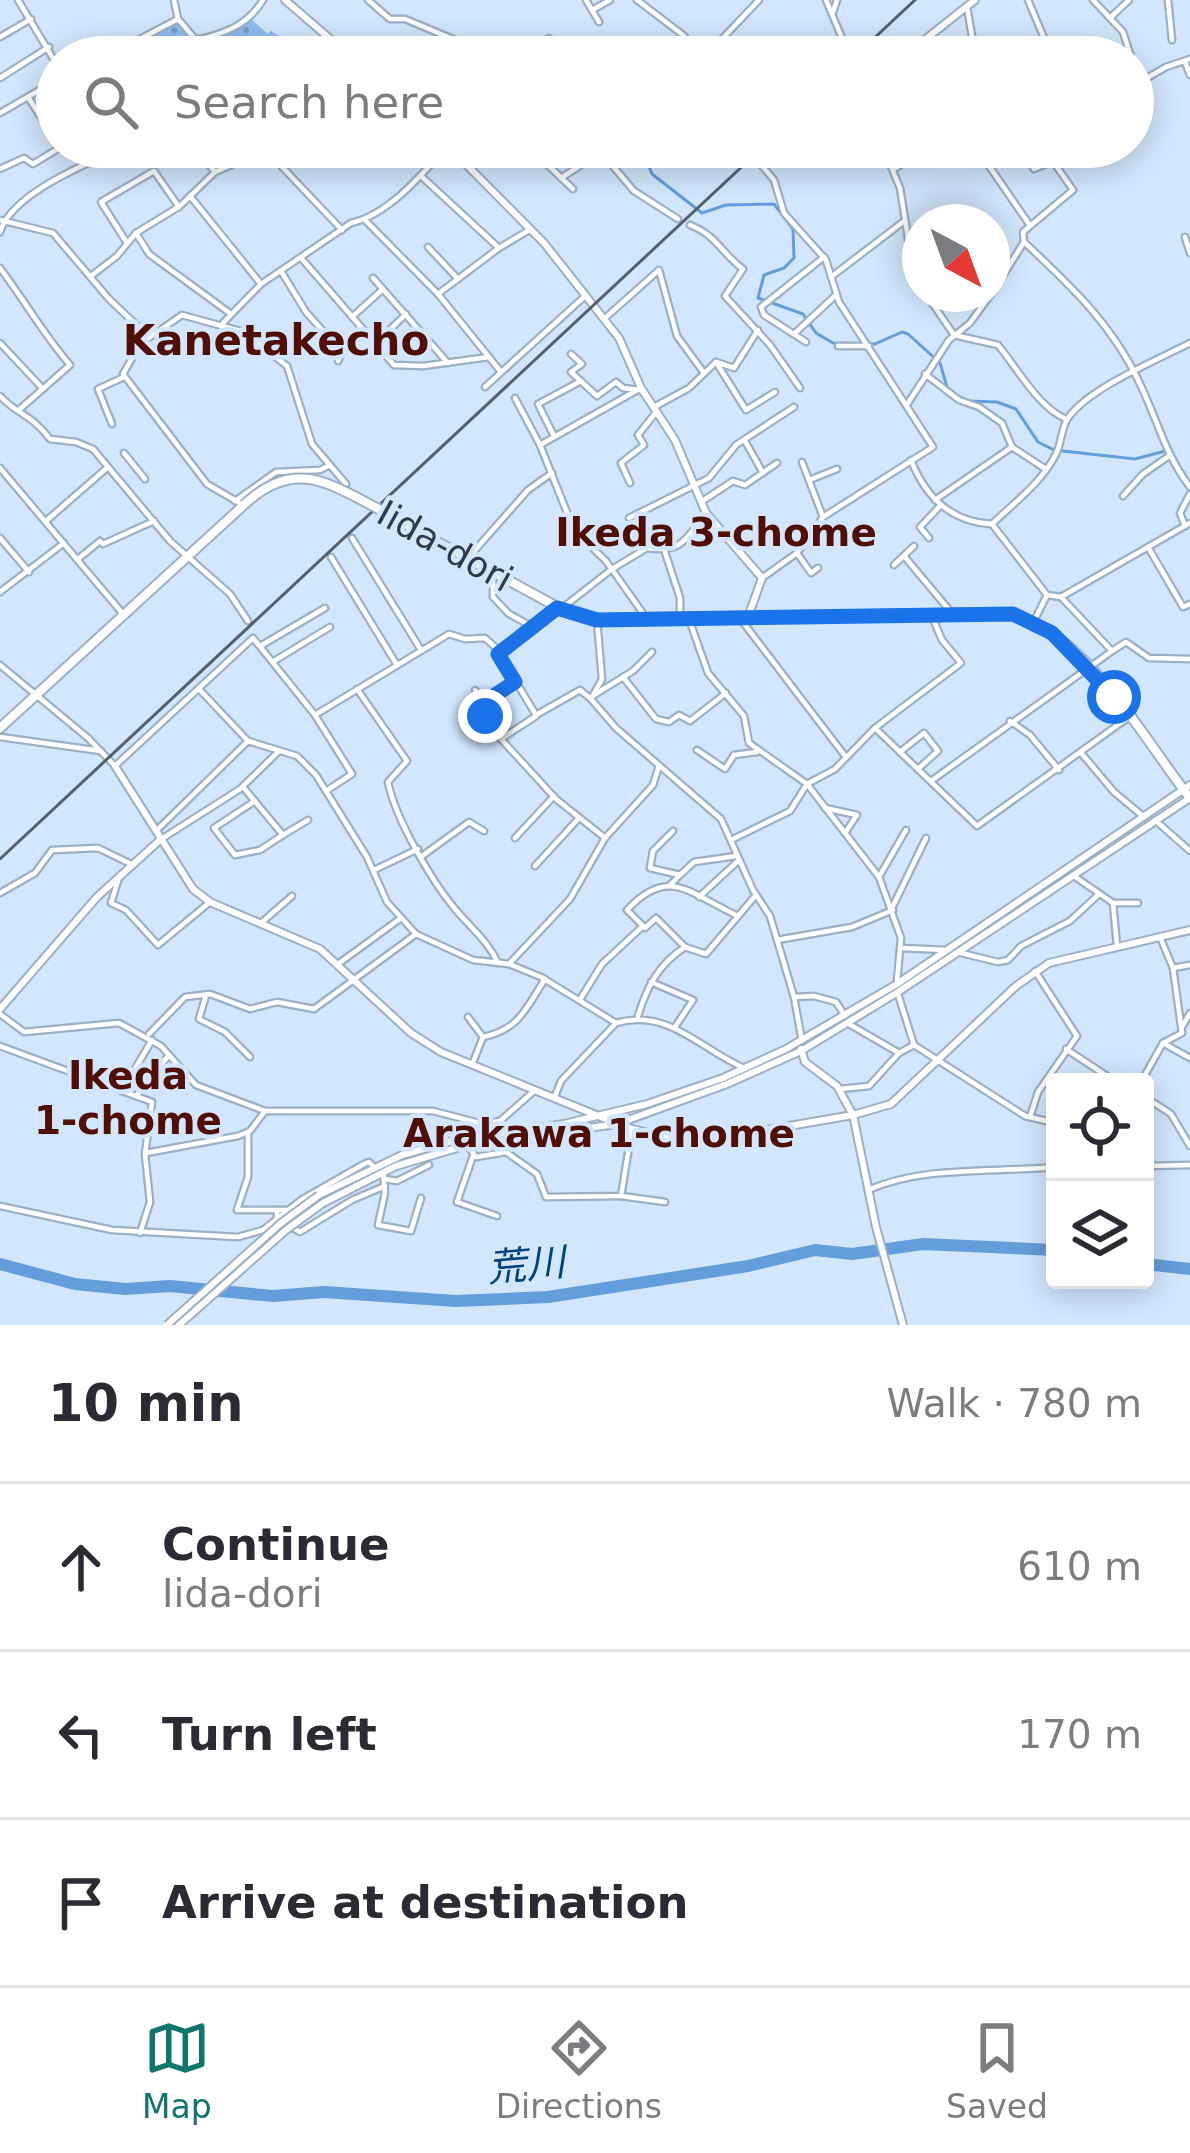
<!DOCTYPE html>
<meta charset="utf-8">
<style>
:root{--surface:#fff;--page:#f7f7f7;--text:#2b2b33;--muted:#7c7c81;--line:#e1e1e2;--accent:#0f766e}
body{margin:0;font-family:"DejaVu Sans","Noto Sans JP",sans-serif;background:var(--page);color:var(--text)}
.controls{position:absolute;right:36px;bottom:36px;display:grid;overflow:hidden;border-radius:12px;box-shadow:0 6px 30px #0003}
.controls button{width:108px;height:108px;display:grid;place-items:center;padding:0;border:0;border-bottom:3px solid var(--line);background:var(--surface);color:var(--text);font:60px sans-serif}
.compass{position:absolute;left:902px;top:204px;width:108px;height:108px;border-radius:50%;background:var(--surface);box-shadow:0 6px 30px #0003;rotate:139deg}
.stop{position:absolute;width:36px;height:36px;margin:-27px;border:9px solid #1a73e8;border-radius:50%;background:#fff}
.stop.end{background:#1a73e8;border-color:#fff;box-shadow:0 3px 12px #0008}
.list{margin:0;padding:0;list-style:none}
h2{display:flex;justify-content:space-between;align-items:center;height:156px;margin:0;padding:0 48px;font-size:51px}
h2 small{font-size:39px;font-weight:400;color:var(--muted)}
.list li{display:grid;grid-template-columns:78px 1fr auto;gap:36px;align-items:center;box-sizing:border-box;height:168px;padding:0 48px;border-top:3px solid var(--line)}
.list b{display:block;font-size:45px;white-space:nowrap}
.list p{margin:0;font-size:39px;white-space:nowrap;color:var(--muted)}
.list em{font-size:39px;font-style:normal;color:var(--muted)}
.icon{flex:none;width:66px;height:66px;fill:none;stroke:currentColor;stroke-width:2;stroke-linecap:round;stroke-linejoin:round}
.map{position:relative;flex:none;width:1190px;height:1325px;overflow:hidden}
.search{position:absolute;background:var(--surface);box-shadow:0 6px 30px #0003;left:36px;right:36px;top:36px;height:132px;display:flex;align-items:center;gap:30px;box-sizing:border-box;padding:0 42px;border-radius:66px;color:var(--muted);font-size:45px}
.sheet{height:660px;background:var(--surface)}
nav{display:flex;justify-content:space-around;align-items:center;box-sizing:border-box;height:168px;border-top:3px solid var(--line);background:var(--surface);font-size:33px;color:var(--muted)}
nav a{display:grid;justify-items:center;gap:6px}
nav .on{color:var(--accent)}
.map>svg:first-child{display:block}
</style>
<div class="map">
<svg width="1190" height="1325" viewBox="0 0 1190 1325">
<defs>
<pattern id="grass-dots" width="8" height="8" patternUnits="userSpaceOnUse" patternTransform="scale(3)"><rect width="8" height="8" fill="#8fbdef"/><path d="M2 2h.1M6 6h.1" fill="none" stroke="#759bc3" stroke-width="1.8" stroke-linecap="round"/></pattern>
</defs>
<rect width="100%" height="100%" fill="#d2e7fd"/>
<path fill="url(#grass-dots)" d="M 251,19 L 268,34 L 271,31 L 313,57 L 147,57 L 139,44 L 175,23 L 195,45 L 224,36 Z"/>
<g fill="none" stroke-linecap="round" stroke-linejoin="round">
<path stroke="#649ddb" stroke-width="3" d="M 646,159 L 652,174 L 702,213 L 726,205 L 774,204 L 793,229 L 794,258 L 784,268 L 764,275 L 758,298 L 803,314 L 816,333 L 833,343 L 875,344 L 902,332 L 908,334 L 940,363 L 947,387 L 955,394 L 968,401 L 997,402 L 1016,409 L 1038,442 L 1054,450 L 1135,459 L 1169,450"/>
<g stroke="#649ddb" stroke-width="12">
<path d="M 0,1264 L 75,1284 L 125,1289 L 170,1286 L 273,1296 L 324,1292 L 456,1301 L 548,1297 L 748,1266 L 815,1250 L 852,1254 L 923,1244 L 1055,1250"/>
<path d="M 1145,1264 L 1190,1269"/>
</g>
<defs>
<g id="minor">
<path d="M 18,0 L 57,65"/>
<path d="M 174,0 L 178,19 L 196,40 C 224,34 248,25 263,0"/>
<path d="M 368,0 L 390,19 L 405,19 L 496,57"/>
<path d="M 586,0 L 599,22"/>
<path d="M 637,0 L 683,35 L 702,57"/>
<path d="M 826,0 L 850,57"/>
<path d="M 1028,0 L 1052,57"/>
<path d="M 1093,0 L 1123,32 L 1131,57"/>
<path d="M 1168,0 L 1172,40"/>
<path d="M 594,9 L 610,0"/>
<path d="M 833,12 L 837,0"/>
<path d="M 1110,18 L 1129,0"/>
<path d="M 0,37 L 31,19"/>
<path d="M 136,41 L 145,57"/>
<path d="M 93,55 L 136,41 L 178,19"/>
<path d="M 518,57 L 549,38"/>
<path d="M 705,57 L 759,0"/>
<path d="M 951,57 L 973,42 L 967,7"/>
<path d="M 1133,62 L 1139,82"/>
<path d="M 1185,62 L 1190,75"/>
<path d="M 0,78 L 49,47"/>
<path d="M 1133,86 L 1166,67 L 1190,59"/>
<path d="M 28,97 L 57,142"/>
<path d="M 0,113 L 57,80"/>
<path d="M 80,147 L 90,162"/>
<path d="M 195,147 L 215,172"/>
<path d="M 529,147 L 573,189"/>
<path d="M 746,147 L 774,180 L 784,213 L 826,260 L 839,302 L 933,447 L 823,517 L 797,553 L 762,578"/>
<path d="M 883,147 L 900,188 L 913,269 L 920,284"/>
<path d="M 976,147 L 1029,224"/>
<path d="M 1022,147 L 1034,169 L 1053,161"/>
<path d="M 1043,147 L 1073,190 L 1023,232 L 1024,242 C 1071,286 1114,326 1141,386 C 1158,422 1166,456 1190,487"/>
<path d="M 268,152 L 342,230"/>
<path d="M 758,161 L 773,147"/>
<path d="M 0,169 L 24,158 L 33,164 L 61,147"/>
<path d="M 893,170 L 927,147"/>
<path d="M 421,176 L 499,248"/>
<path d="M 561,178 L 601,152 L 634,191 L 678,219"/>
<path d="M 190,196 L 261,284"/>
<path d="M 0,220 L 53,233 L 109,299 L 148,336"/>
<path d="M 365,220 L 438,294 L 501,372"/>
<path d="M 690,225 C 718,236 721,253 743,269 L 725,296 L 770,345 L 800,388"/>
<path d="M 0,232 C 12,193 87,164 122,147"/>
<path d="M 136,233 L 149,254 L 231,314"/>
<path d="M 1185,237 L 1190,253"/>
<path d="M 127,243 L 101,202 L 154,171 L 179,207"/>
<path d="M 428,247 L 458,279"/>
<path d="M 302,259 L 394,365 L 423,366 L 489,357"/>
<path d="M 0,268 C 25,301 43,334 70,365 L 20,409"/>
<path d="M 281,271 L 306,312 L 323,331"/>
<path d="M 91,276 L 117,256 L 136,233 L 180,206 L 215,172 L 273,147"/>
<path d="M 831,277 L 903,222"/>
<path d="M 373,278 L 448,363"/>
<path d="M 992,293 L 1024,242"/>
<path d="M 438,294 L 499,248 L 531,229"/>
<path d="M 926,294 L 954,335 L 998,345 C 1017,368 1038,407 1066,419"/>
<path d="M 352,317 L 383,289"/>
<path d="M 604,319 L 659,270 L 677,336 L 704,373"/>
<path d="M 223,323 L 261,284 L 351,223 C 388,215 422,175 446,147"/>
<path d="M 794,334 L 836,295"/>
<path d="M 806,342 L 764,315 L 761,307 L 824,257"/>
<path d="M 0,343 L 43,389"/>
<path d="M 376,343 L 406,314"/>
<path d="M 838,346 L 869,346"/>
<path d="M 571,354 L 582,364 L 571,372 L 597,396 L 616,382 L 623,388 L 640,390"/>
<path d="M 338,361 L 348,340 L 361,328"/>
<path d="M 716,362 L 746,410 L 775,392"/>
<path d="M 925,374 L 959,400 L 979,407 L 1002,423 L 1012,447 L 1044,468"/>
<path d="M 485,387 L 585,296"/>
<path d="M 641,388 L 540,445 L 574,530 L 606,561 L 647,619"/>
<path d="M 0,396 C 18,415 31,414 50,439 L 76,442 L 93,449 L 170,541 L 230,594 L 248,621"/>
<path d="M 515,398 L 540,445"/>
<path d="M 908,403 L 949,340 L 970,323 L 991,294"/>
<path d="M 654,407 L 689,388 L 716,362 L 734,368 L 758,330"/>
<path d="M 112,424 L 98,389 L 124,377"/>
<path d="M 554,436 L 538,404 L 581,381"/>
<path d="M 745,441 L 763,473"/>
<path d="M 124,453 L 145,479"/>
<path d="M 911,460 C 926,498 951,522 992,524 C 1014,503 1043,481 1056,454 C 1062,442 1061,428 1068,418 C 1089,388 1157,360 1190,343"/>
<path d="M 802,462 L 823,517"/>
<path d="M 0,468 L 123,614"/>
<path d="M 809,480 L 837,469"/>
<path d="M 630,483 L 621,463 L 644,445 L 638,435 L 657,411"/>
<path d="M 1123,496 L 1143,474 L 1169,456"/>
<path d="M 935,500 L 1012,447"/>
<path d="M 235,501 L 276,472 L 320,470 L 330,465"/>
<path d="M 701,502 L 733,481 L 745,485 L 777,463"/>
<path d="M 243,505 L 207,484 L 123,374 L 140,344 L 182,315 L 244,332 L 287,366 L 312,444 L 346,484"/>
<path d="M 629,518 L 709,478 L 736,445 L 794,407"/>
<path d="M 46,521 L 108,467"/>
<path d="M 992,524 L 1047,595"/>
<path d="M 1185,526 L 1180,513 L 1190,494"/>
<path d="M 0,538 L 29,572"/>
<path d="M 352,538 L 421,650"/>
<path d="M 929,538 L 920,527 L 940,506"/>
<path d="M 1148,547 L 1183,607 L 1190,604"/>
<path d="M 665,552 L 680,598 L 680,615"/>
<path d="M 797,553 L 811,573 L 818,568"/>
<path d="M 904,556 L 950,611"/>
<path d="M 331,557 L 397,665"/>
<path d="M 468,558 L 528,490 L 552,473"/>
<path d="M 78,559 L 100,541 L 103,544 L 154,521"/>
<path d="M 894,565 L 914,546"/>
<path d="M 493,573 L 493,597 L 509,614 L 535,628"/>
<path d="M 0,592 L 64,543"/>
<path d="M 1047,595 L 1061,597 L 1190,523"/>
<path d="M 1061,597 L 1112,651 L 1126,642 L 1149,658 L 1190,659"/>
<path d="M 561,609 L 612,569 L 647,548 C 684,553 686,538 706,513"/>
<path d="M 739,617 L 845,756"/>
<path d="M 689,619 L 708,673 L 744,716 L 749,743 L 807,784 L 879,877 L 901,938 L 897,981"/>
<path d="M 597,620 L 602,679 L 591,699 L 616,728 L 721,819 L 753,890 L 770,916 L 794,997 L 802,1041"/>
<path d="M 1034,621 L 1047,595"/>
<path d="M 262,645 L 325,608"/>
<path d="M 501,652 L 557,607"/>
<path d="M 274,661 L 330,627"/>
<path d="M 0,665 L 88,738 L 115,766 L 253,638 L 315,715 L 449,634 L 465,639 L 485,638 L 495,647 L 536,715 L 580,690 L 591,699"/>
<path d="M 623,677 L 656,719 L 669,722 L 679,715 L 690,721 L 726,693"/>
<path d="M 199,689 L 248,741 L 297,756 L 316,775 L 367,857 L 387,902 L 416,934 L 473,960 L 509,964 L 541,977 L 616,1023 C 668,1008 700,1049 744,1068"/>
<path d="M 357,689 L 407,761 L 388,782 C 395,818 432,882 456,910 C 471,928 488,941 498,963"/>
<path d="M 475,690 L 490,713 L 485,716 L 501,739"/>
<path d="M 594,695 L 633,671 L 652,652"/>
<path d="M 485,702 L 515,682"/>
<path d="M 315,715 L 352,774 L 326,791"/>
<path d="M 536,716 L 501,739 L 556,799 L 605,838"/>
<path d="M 1010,721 L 1030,735 L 1059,770"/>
<path d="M 875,728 L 977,826 L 1129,717"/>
<path d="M 0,737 L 101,751"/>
<path d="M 697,750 L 725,769 L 734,755 L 757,752"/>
<path d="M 900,752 L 924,733 L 938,751 L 918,769"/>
<path d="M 1082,754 L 1114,792 L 1144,817"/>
<path d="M 931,781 L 1112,651"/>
<path d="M 243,787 L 283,835 L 308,820"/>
<path d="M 255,801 L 214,828 L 235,855 L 260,850 L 283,835"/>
<path d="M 825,808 L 857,815 L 845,833"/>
<path d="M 1155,820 L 1190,851"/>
<path d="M 158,829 L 248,741"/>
<path d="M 163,838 L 240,789 L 278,752"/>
<path d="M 515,838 L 554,796"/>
<path d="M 731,840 L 790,811 L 807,784 L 835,769 L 875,728 L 961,663 L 942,640 L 931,614"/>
<path d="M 422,856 L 469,822 L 484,831"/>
<path d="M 535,866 L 579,818"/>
<path d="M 374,870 L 418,849"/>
<path d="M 681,874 L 694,862 L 736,856"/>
<path d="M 1074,876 L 1113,903 L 1117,946"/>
<path d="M 879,877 L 906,830"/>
<path d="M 118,881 L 111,903 L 126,910 L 158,945 L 210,902"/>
<path d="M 671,884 L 680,875 L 650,868 L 653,851 L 673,831"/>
<path d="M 0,893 L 35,873 L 52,850 L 98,848 L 133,865"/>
<path d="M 699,897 L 739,860"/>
<path d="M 1113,903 L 1138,903"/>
<path d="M 892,908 L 926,838"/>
<path d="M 261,923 L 292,896"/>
<path d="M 777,940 L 852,927 L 893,910"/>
<path d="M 685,947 L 656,918 L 645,928 L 627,910 C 669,865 690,894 736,915"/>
<path d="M 901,948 L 946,950"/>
<path d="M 961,953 L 998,962 L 1008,960 L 1021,946 L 1070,921 L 1099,894"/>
<path d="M 338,964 L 401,918"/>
<path d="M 509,964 L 570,899 L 605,838 L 653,785 L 659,766"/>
<path d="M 1173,968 L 1190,965"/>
<path d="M 651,982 L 693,1000 L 675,1027"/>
<path d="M 898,994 L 914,1045 L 1025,1116 L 1055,1123"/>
<path d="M 206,995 L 199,1019 L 225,1032 L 250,1057"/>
<path d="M 794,997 L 814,996 L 836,1002 L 845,1016"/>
<path d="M 581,998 L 602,964 L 643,926"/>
<path d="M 0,1014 L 24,1032 L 119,1023 L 161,1046 L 196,1085 L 265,1111 L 433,1111 L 483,1124 L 500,1121 L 534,1091"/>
<path d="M 638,1016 C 647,986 659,964 685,947 L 706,954 L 756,895"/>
<path d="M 468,1017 L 483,1037"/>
<path d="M 849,1024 L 899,1053"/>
<path d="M 1182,1027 L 1190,1013"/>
<path d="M 149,1034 L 185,997 L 210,994 L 250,1009 L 277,1002 L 314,1009 L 416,934"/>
<path d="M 1163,1043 L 1190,1058"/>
<path d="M 0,1046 L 152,1102 L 145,1154 L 150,1202 L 140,1233"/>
<path d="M 1066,1049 L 1116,1082"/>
<path d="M 472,1065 L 483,1037 C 520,1029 526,1008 545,979"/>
<path d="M 1141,1082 L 1163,1043 L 1182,1033 L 1173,968 L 1160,937"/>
<path d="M 840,1089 L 869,1086 L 899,1053 L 914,1045"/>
<path d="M 122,1091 L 152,1040"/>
<path d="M 136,1096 L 169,1055"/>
<path d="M 555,1096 L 561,1081 L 616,1023"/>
<path d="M 1145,1097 L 1171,1114 L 1190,1146"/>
<path d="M 1030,1117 L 1038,1092 L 1077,1036 L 1035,971"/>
<path d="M 248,1132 L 248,1177 L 237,1210 L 288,1210"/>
<path d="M 467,1145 L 476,1157 L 506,1152 L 537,1174 L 546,1197 L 621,1196 L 632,1129"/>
<path d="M 146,1153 L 238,1136 L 250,1131 L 265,1111"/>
<path d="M 473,1156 L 457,1202 L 497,1216"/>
<path d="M 1145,1166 L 1190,1165"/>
<path d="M 383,1172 L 385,1193 L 378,1225 L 411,1231 L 421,1198"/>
<path d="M 385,1179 L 397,1181 L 429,1165"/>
<path d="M 868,1190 C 926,1165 994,1173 1055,1167"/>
<path d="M 621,1196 L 665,1202"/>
<path d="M 0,1206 L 112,1230 L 238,1237 L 263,1230 L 301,1200 L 364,1164 L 369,1162 L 374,1167"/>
<path d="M 277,1210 L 277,1219 L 300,1232 L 352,1200 L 385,1186"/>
</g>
<g id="tertiary">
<path d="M 285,0 L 351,57"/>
<path d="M 903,57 L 975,0"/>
<path d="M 449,147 L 544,243 L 619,338 L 641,388 L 675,440 L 706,513 L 762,578 L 748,617"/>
<path d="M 115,766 L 193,889 L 210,902 L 320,949 L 411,1033 L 441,1052 L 628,1128 L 669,1138 L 719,1138 L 853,1115 L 891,1104 L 1016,986 L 1049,963 L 1190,930"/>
<path d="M 0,1009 L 97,897 L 160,840"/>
<path d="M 801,1049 L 805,1062 L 837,1086 L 853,1115 L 876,1227 L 903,1325"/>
<path d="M 319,1195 L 402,1155 L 455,1140 L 564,1124 L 647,1104 L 723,1078 L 786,1049 L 897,984 L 1190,785"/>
<path d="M 323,1203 L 396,1166 L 467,1145 L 617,1124 L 727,1084 L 801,1051 L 898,992 L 1190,798"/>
</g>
<g id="secondary">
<path d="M 449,548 L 561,609 L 587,619 L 998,613 C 1077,617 1144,740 1190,798"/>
<path d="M 0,728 L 247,502"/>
</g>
</defs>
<use href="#minor" stroke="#9cb0c5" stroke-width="9"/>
<use href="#tertiary" stroke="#9cb0c5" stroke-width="10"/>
<use href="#secondary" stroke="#9cb0c5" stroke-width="12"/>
<use href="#minor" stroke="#fff" stroke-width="4.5"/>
<use href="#tertiary" stroke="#fff" stroke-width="6"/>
<use href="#secondary" stroke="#fff" stroke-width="8"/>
<g stroke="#55606c" stroke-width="3">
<path d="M 854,57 L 915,0"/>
<path d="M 0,859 L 763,147"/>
</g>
<defs>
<g id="tertiary-bridge">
<path d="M 167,1325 L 281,1223 L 319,1195"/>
<path d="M 179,1325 L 286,1230 L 323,1203"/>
</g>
<path id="secondary-bridge" d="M 247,502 C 294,460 327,482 375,507 C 400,521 424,535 449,548"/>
</defs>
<use href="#tertiary-bridge" stroke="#9cb0c5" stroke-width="10" stroke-linecap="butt"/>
<use href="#secondary-bridge" stroke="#9cb0c5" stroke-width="12" stroke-linecap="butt"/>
<use href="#tertiary-bridge" stroke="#fff" stroke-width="6"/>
<use href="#secondary-bridge" stroke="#fff" stroke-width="8"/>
</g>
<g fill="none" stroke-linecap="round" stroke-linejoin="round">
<path stroke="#1a73e8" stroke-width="15" d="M 485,716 L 490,712 L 483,703 L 515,682 L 498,654 L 557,608 L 597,620 L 1013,614 L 1052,633 L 1114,697"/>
</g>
<g text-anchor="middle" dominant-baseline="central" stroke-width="9" stroke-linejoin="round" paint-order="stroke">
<g font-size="36" fill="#313942" stroke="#d2e7fd">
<text transform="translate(445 546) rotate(29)">Iida-dori</text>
</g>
<g font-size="39" font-weight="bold" fill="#510e05" stroke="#d2e7fd">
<text x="716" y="532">Ikeda 3-chome</text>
<text x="128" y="1075">Ikeda<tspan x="128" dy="45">1-chome</tspan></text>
<text x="599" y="1133">Arakawa 1-chome</text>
</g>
<g font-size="39" font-style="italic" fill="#00427a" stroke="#d2e7fd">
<text transform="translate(526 1265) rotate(-5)">荒川</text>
</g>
<g font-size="42" font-weight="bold" fill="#510e05" stroke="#d2e7fd">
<text x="276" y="340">Kanetakecho</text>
</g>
</g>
</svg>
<div class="controls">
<button><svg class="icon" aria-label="locate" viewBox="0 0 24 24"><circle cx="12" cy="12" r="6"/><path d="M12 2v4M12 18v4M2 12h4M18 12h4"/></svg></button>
<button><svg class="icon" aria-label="layers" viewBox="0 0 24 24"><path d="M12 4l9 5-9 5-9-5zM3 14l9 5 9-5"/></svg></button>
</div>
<svg class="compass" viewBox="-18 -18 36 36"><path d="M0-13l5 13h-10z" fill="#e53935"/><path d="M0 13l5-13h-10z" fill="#7c7c81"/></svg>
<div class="stop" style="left:1114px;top:697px"></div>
<div class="stop end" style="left:485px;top:716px"></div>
<div class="search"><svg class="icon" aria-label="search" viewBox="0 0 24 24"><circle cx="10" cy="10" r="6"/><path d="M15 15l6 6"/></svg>Search here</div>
</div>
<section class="sheet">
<h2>10 min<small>Walk · 780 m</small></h2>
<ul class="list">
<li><svg class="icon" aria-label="ahead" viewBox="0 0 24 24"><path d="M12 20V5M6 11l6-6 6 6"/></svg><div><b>Continue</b><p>Iida-dori</p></div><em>610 m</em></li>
<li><svg class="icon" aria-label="left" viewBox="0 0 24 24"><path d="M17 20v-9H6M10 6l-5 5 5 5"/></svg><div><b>Turn left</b></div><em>170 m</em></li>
<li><svg class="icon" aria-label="arrive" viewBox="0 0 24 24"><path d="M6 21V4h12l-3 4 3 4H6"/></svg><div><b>Arrive at destination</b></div></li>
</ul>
</section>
<nav>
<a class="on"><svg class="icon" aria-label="map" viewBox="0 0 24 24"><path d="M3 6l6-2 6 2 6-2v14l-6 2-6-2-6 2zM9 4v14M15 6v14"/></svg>Map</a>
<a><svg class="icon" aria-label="directions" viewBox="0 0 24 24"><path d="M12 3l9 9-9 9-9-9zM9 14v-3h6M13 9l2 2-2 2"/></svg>Directions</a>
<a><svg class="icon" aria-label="saved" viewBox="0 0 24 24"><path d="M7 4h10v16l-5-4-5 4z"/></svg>Saved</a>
</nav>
